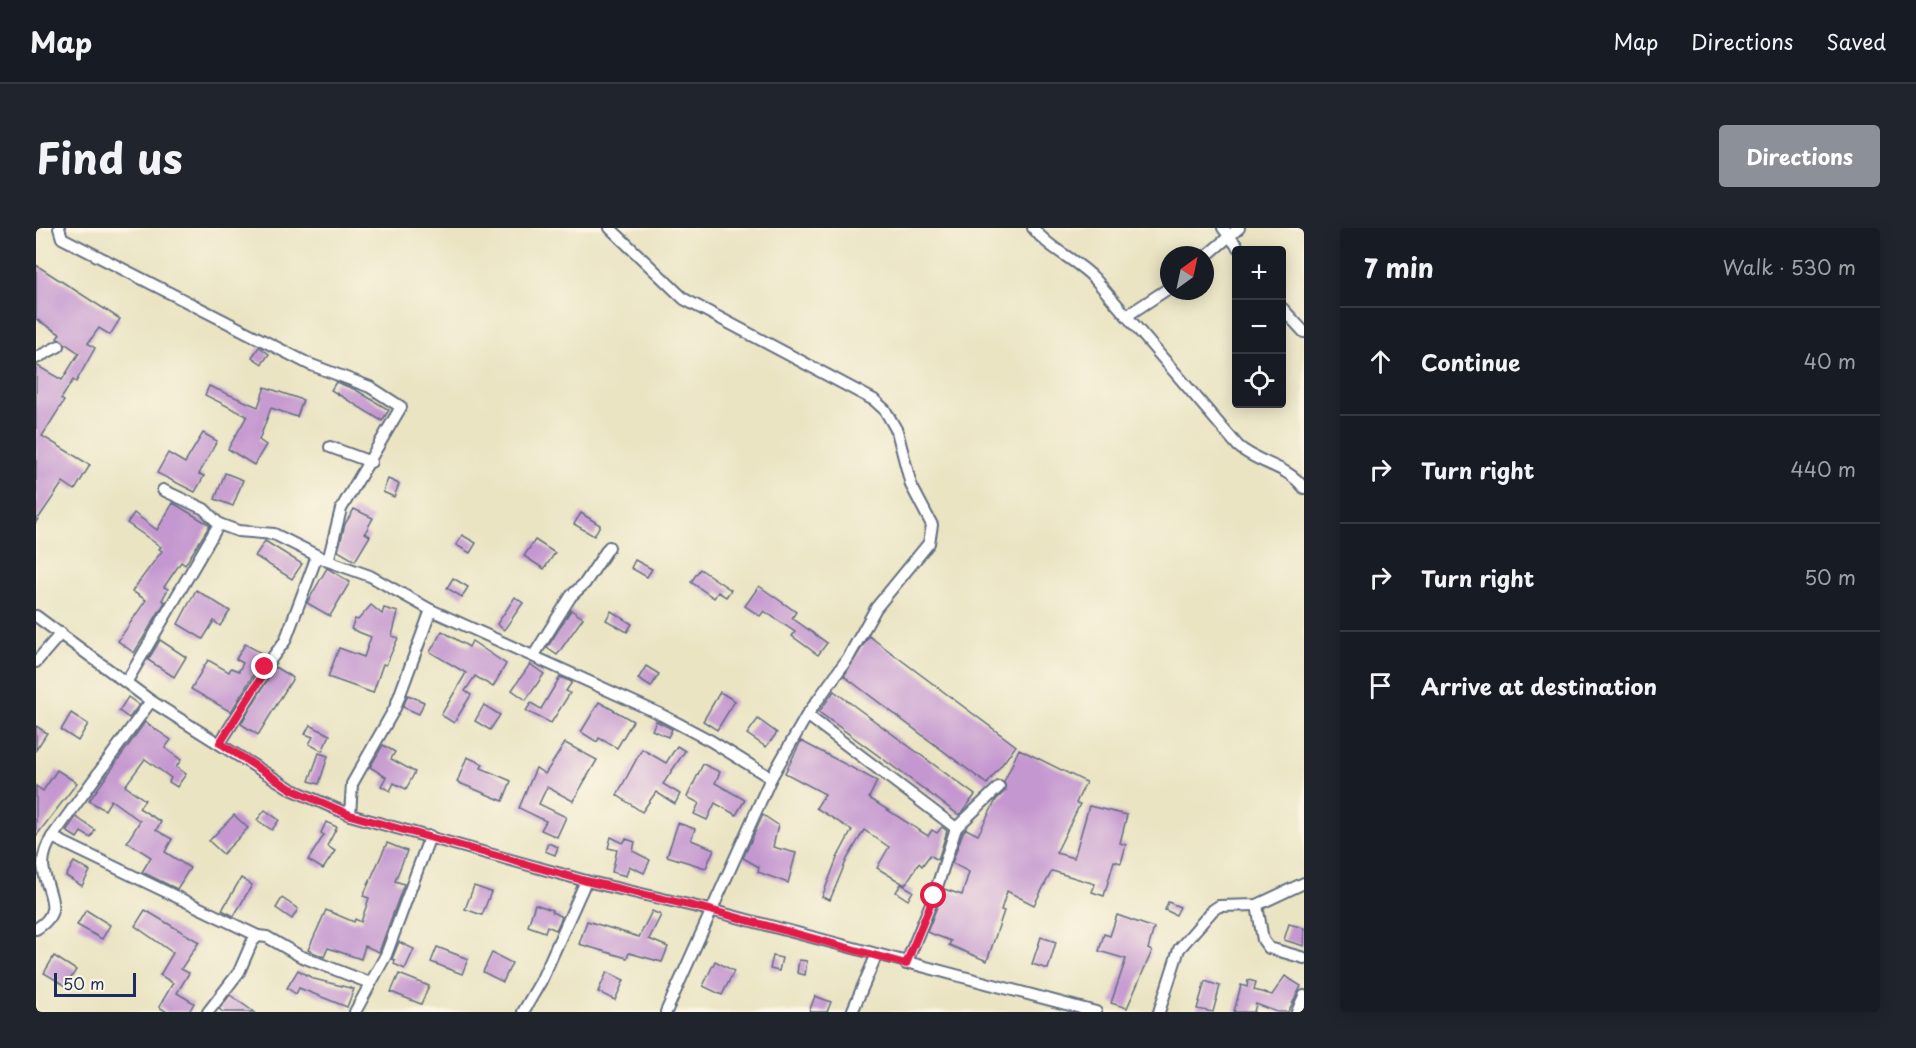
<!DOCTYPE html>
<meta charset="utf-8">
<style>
:root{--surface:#171b24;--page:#20242c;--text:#f1f3f6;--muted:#9ea1a6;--line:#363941;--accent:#8c9099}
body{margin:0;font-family:"Playpen Sans",sans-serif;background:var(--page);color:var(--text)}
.controls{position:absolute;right:18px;top:18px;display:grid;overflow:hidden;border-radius:6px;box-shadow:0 3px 15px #0003}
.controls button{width:54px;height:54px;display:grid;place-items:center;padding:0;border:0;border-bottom:2px solid var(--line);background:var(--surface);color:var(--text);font:30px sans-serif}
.compass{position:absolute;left:1124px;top:18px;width:54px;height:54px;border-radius:50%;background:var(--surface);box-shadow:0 3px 15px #0003;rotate:33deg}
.scale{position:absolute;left:18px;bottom:15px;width:82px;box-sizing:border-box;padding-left:6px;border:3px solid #1b2f5e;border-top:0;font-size:16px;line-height:21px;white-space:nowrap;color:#1b2f5e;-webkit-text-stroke:4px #fcf5e5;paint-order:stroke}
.stop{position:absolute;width:18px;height:18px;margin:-14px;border:4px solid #e11d48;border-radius:50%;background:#fff}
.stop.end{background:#e11d48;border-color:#fff;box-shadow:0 2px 6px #0008}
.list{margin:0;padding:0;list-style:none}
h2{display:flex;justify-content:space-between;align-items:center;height:78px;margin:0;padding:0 24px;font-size:26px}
h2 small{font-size:20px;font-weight:400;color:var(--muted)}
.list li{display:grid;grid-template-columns:39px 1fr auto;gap:18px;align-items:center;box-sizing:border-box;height:108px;padding:0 24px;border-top:2px solid var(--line)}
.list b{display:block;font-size:22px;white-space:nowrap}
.list em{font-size:20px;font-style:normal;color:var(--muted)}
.icon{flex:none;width:33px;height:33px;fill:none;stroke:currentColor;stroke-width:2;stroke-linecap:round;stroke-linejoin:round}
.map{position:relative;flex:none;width:1268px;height:784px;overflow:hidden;border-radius:6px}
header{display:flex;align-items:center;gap:36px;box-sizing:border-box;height:84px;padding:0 30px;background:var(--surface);border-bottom:2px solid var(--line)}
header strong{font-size:28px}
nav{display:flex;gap:33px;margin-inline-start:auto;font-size:21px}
.intro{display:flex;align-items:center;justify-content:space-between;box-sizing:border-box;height:144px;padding:0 36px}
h1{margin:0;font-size:42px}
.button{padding:15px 27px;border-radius:6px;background:var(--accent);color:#fff;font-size:21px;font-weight:700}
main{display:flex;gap:36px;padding:0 36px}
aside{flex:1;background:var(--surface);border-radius:6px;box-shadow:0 3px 15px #0003}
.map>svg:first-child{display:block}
</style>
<header>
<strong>Map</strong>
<nav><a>Map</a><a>Directions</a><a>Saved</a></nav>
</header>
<div class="intro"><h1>Find us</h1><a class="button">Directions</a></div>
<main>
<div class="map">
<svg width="1268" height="784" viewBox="0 0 1268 784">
<rect width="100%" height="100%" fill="#fcf5e5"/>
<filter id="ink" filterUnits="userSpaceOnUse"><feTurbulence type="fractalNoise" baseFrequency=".0167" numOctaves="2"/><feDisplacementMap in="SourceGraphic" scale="12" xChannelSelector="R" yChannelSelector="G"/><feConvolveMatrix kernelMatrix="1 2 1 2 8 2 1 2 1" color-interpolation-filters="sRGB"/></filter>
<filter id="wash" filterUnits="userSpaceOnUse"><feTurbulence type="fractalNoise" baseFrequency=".008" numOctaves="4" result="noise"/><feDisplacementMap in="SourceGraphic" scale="24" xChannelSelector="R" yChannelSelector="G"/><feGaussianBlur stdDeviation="1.35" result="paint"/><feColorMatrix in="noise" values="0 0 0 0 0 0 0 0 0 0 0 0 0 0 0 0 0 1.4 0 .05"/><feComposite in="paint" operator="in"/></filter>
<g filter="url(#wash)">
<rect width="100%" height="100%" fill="#eae4c3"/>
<g id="blocks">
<g fill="#c497d0">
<path d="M 0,37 L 84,91 L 74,107 L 63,100 L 52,115 L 59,120 L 40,154 L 37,152 L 25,171 L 28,173 L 6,208 L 54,237 L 39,262 L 27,254 L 0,294 L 0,137 L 26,152 L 43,125 L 21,110 L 24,106 L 0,91 Z"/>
<path d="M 223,119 L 233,126 L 226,136 L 216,129 Z"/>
<path d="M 300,154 L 320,162 L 353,182 L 346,193 L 295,162 Z"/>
<path d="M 173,158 L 222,179 L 229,159 L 267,172 L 261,189 L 235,180 L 223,212 L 230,217 L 218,237 L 192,221 L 211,188 L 169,167 Z"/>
<path d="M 167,205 L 181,213 L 163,246 L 168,248 L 159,264 L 121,245 L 132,225 L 149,235 Z"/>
<path d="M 189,245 L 207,252 L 197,278 L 179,271 Z"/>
<path d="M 352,251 L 363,256 L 358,269 L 347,264 Z"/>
<path d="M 137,275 L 174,297 L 149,337 L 145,334 L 128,359 L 132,361 L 126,372 L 129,374 L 98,425 L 82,413 L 110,372 L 96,363 L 126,323 L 123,321 L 125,319 L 91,295 L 98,285 L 121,302 Z"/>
<path d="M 318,281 L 337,290 L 329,305 L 334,308 L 319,333 L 302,323 L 309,296 Z"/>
<path d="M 545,285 L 564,297 L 558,308 L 538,296 Z"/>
<path d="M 426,307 L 440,315 L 434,325 L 420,317 Z"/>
<path d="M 499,312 L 519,325 L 508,341 L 488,328 Z"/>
<path d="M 229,313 L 266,336 L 256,351 L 219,328 Z"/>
<path d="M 599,332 L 616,341 L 611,349 L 595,340 Z"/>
<path d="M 291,340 L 314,354 L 294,388 L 271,375 Z"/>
<path d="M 664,341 L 695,362 L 690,369 L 682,364 L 678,370 L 655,354 Z"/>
<path d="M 417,350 L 432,359 L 426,369 L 411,360 Z"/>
<path d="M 723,358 L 760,384 L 756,390 L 791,415 L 782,427 L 756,408 L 759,404 L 728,383 L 724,388 L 709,378 Z"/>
<path d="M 160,362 L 194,383 L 184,398 L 178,393 L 167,411 L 142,396 Z"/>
<path d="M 479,369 L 487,375 L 468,402 L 461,396 Z"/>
<path d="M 335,377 L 346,386 L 348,380 L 362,384 L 356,408 L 362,410 L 350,437 L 347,436 L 337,465 L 292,449 L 303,420 L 328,429 L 335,409 L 315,401 L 319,391 L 322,392 Z"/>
<path d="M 535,382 L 547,390 L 521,427 L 511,420 Z"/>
<path d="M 575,383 L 596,396 L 591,404 L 570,392 Z"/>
<path d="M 406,403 L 433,419 L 436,413 L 470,436 L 457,459 L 439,448 L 429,463 L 435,467 L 418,495 L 405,487 L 430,445 L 394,424 Z"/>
<path d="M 833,408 L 980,518 L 951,556 L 808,448 Z"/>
<path d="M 124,412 L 150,429 L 138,449 L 112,432 Z"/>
<path d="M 209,416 L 229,427 L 195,484 L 155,461 L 172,432 L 193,444 L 195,440 L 203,443 L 207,435 L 200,431 Z"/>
<path d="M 494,436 L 508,446 L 490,472 L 476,462 Z"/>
<path d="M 610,438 L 623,446 L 615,459 L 602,451 Z"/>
<path d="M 239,439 L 257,450 L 222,507 L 205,496 Z"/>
<path d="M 524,449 L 536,454 L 530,463 L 534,465 L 515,495 L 490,483 L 495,475 L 505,481 Z"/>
<path d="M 798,463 L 939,567 L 928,582 L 923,587 L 783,484 Z"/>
<path d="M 684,464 L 699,473 L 681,502 L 667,493 Z"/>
<path d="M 372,467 L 388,474 L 383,486 L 367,479 Z"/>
<path d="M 92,469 L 103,477 L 93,490 L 83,483 Z"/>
<path d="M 563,474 L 597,493 L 581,520 L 563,510 L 561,514 L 545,504 Z"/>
<path d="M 448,477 L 464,487 L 454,502 L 439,493 Z"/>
<path d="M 35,485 L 52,496 L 42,513 L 25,502 Z"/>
<path d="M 722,491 L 741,505 L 730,519 L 711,506 Z"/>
<path d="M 620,493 L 636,501 L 632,509 L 616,502 Z"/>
<path d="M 109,494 L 135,512 L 129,520 L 145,532 L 140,539 L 150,546 L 141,559 L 133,554 L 135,550 L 109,531 L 89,558 L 109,572 L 103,580 L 125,594 L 120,602 L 136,611 L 129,624 L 154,640 L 141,661 L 106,644 L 115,629 L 91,614 L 104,593 L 75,572 L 69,582 L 53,573 Z"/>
<path d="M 274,497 L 294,507 L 286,523 L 273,516 L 277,509 L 269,506 Z"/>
<path d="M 0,498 L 11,505 L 0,522 Z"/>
<path d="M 765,513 L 841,553 L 833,570 L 892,608 L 896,602 L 901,605 L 906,599 L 911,603 L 902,632 L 894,627 L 886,638 L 883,635 L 869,657 L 841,640 L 853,619 L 828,602 L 811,631 L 794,672 L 786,669 L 801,630 L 816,602 L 780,580 L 789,566 L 749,545 Z"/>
<path d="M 529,515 L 561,532 L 537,573 L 511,559 L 503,576 L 530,589 L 521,609 L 505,602 L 510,593 L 483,580 L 500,540 L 509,546 Z"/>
<path d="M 347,517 L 359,524 L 355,531 L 379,544 L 370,561 L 358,555 L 354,563 L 345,558 L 350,549 L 334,539 Z"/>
<path d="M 641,518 L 649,523 L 627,556 L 644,566 L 639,576 L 620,564 L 606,584 L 581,567 L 606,521 L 630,535 Z"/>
<path d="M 983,521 L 1050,554 L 1040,575 L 1044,576 L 1020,625 L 1038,630 L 1053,578 L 1091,587 L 1084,615 L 1090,617 L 1085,635 L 1078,633 L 1068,668 L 1056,664 L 1059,656 L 1016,643 L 998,677 L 971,663 L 965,682 L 968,683 L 951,733 L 913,717 L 915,713 L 891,704 L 908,661 L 926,667 L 933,644 L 916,635 L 927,604 L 930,601 L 942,607 L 960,572 L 970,562 L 968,554 Z"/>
<path d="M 283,525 L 292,528 L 283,556 L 273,553 Z"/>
<path d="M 431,529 L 447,536 L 445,540 L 475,553 L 467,573 L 421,554 Z"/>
<path d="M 667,536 L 684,544 L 679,555 L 709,572 L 700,587 L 679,575 L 671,592 L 658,586 L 663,575 L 651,569 Z"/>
<path d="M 21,542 L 41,555 L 0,608 L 0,558 L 7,563 Z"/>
<path d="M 229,582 L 243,592 L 236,602 L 221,592 Z"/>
<path d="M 198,587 L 212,600 L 187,626 L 173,613 Z"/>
<path d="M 727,587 L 742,597 L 737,619 L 760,625 L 752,655 L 722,644 L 723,639 L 707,630 Z"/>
<path d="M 40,589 L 59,602 L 55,610 L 45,604 L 41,610 L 30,603 Z"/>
<path d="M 290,594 L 301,599 L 291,618 L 299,623 L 287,641 L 272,632 L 288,607 L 285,605 Z"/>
<path d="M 642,595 L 659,601 L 655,612 L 678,621 L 670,640 L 631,628 Z"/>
<path d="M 575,609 L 587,615 L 590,611 L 599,614 L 597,623 L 614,632 L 608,645 L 593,638 L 590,648 L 576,644 L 581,622 L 572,620 Z"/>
<path d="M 351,615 L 371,623 L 359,653 L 368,656 L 343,724 L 329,718 L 325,731 L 292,720 L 288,729 L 272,722 L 290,682 L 318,694 L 319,691 L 325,694 L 333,670 L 327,668 Z"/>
<path d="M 512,615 L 522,619 L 519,627 L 509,623 Z"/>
<path d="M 38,634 L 54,643 L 46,658 L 30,648 Z"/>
<path d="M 205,650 L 216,657 L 198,688 L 186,682 Z"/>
<path d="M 865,656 L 877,663 L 872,672 L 860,664 Z"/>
<path d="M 438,658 L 455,664 L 446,687 L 429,681 Z"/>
<path d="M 246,670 L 262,681 L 256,691 L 240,680 Z"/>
<path d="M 1132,674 L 1144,679 L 1140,687 L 1129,682 Z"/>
<path d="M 499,676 L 516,682 L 516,684 L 526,689 L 520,702 L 511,698 L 509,704 L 492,698 Z"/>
<path d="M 50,682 L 74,697 L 66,711 L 41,697 Z"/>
<path d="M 109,682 L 163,714 L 145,741 L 153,745 L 141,765 L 158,775 L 153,784 L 131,784 L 123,779 L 137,755 L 124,747 L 137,725 L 99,698 Z"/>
<path d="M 616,683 L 625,687 L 613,711 L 632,719 L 626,734 L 593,725 L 591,730 L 543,716 L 551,693 L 603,709 Z"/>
<path d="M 1081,687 L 1118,700 L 1112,721 L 1116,723 L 1091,780 L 1075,775 L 1090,731 L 1063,723 L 1068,706 L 1074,708 Z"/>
<path d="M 1253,696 L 1268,700 L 1268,718 L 1248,712 Z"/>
<path d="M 1005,709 L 1020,714 L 1012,741 L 996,736 Z"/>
<path d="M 363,714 L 378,721 L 369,741 L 358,736 L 359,732 L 356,731 Z"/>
<path d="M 401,719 L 432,731 L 426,746 L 395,734 Z"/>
<path d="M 456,725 L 476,735 L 467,754 L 447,744 Z"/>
<path d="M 18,728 L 40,742 L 30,758 L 8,745 Z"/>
<path d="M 737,728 L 746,730 L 743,743 L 734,741 Z"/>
<path d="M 763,732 L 771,733 L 769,747 L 761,745 Z"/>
<path d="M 679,733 L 698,743 L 686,767 L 667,758 Z"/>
<path d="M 262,742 L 278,751 L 318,761 L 311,779 L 263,760 L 260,766 L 251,760 Z"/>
<path d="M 571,744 L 588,752 L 579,772 L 562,764 Z"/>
<path d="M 363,746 L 393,758 L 385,776 L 355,764 Z"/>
<path d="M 1249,748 L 1265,758 L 1252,784 L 1241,784 L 1220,776 L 1218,784 L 1198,784 L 1205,757 L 1211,759 L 1212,752 L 1220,754 L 1218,762 L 1236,767 Z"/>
<path d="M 1169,753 L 1184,758 L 1177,784 L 1161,781 Z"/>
<path d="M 194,767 L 218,784 L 187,784 L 183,781 Z"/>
<path d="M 779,768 L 795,774 L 791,784 L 773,784 Z"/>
</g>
</g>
</g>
<g filter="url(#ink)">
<use href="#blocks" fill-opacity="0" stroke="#636e81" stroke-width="1.5"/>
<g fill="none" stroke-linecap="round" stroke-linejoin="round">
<defs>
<g id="minor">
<path d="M 23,0 L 26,10 L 273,136 L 334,159 L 365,179 L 305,281 L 292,333"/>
<path d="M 574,0 L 648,71 L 838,172 L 849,182 L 861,203 L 875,257 L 896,297 L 893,315 L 840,380 L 812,430 L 771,487 L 735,550 L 630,784"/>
<path d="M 997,0 C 1014,22 1040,31 1059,51 L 1202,218 C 1222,236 1251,237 1268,260"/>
<path d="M 1187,0 L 1204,22"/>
<path d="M 1169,29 L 1203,0"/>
<path d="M 1246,80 L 1268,104"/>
<path d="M 1092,87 L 1133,60"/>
<path d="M 0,130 L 23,118"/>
<path d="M 294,219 L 335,234"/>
<path d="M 127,262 L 168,281 L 183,296 L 202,303 L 238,306 L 292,333 L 334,348 L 395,382 L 622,485 L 675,513 L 735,550"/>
<path d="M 0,388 L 115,473 L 255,561 L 314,587 L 550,653 L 674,682 L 1060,784"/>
<path d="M 498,427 L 535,368 L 549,355 L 573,319"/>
<path d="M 0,434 L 25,405"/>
<path d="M 91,453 L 183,296"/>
<path d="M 771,487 L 920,600"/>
<path d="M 184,515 L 225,450 L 229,439 L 249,413 L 281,328"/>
<path d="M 314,587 L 316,556 L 359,480 L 395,382"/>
<path d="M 16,609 L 222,708 L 231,709 L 264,728 L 334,755"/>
<path d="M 1221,677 L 1227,712 L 1233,720 L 1268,730"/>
<path d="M 0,701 C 31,682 9,664 7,637 C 7,626 11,618 16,609 L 115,473"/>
<path d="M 870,736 L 898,668 L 920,600 L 963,559"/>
<path d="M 172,784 L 203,744 L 216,714 L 222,708"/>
<path d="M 319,784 L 350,727 L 394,608"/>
<path d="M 487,784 L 505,753 L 550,653"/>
<path d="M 816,784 L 840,728"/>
<path d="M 1123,784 L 1143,721 L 1177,682 L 1183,678 L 1221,677 L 1268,655"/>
<path d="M 1261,784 L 1268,768"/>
</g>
</defs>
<use href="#minor" stroke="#636e81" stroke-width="14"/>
<use href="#minor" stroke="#fff" stroke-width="10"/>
</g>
</g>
<g fill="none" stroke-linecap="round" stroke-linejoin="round" filter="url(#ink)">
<path stroke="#e11d48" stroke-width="8" d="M 229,439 L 225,450 L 184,515 L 255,561 L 314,587 L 550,653 L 674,682 L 870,736 L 898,668"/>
</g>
</svg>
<div class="controls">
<button>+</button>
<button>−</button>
<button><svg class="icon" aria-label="locate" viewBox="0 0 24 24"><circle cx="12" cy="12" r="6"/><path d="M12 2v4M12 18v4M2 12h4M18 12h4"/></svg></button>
</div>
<svg class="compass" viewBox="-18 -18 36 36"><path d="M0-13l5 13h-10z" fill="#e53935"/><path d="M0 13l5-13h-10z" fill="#9ea1a6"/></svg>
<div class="scale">50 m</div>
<div class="stop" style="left:898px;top:668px"></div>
<div class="stop end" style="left:229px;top:439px"></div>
</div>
<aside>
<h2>7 min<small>Walk · 530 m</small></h2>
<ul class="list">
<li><svg class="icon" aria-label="ahead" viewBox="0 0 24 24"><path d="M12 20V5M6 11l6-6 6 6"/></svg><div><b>Continue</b></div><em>40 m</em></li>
<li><svg class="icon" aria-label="right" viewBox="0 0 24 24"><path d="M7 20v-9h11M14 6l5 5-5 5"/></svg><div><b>Turn right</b></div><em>440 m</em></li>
<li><svg class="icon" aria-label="right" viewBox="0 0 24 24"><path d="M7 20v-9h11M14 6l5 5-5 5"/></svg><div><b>Turn right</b></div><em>50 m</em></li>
<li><svg class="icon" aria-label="arrive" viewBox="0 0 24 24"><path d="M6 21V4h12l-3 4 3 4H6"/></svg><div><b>Arrive at destination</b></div></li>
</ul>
</aside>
</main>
